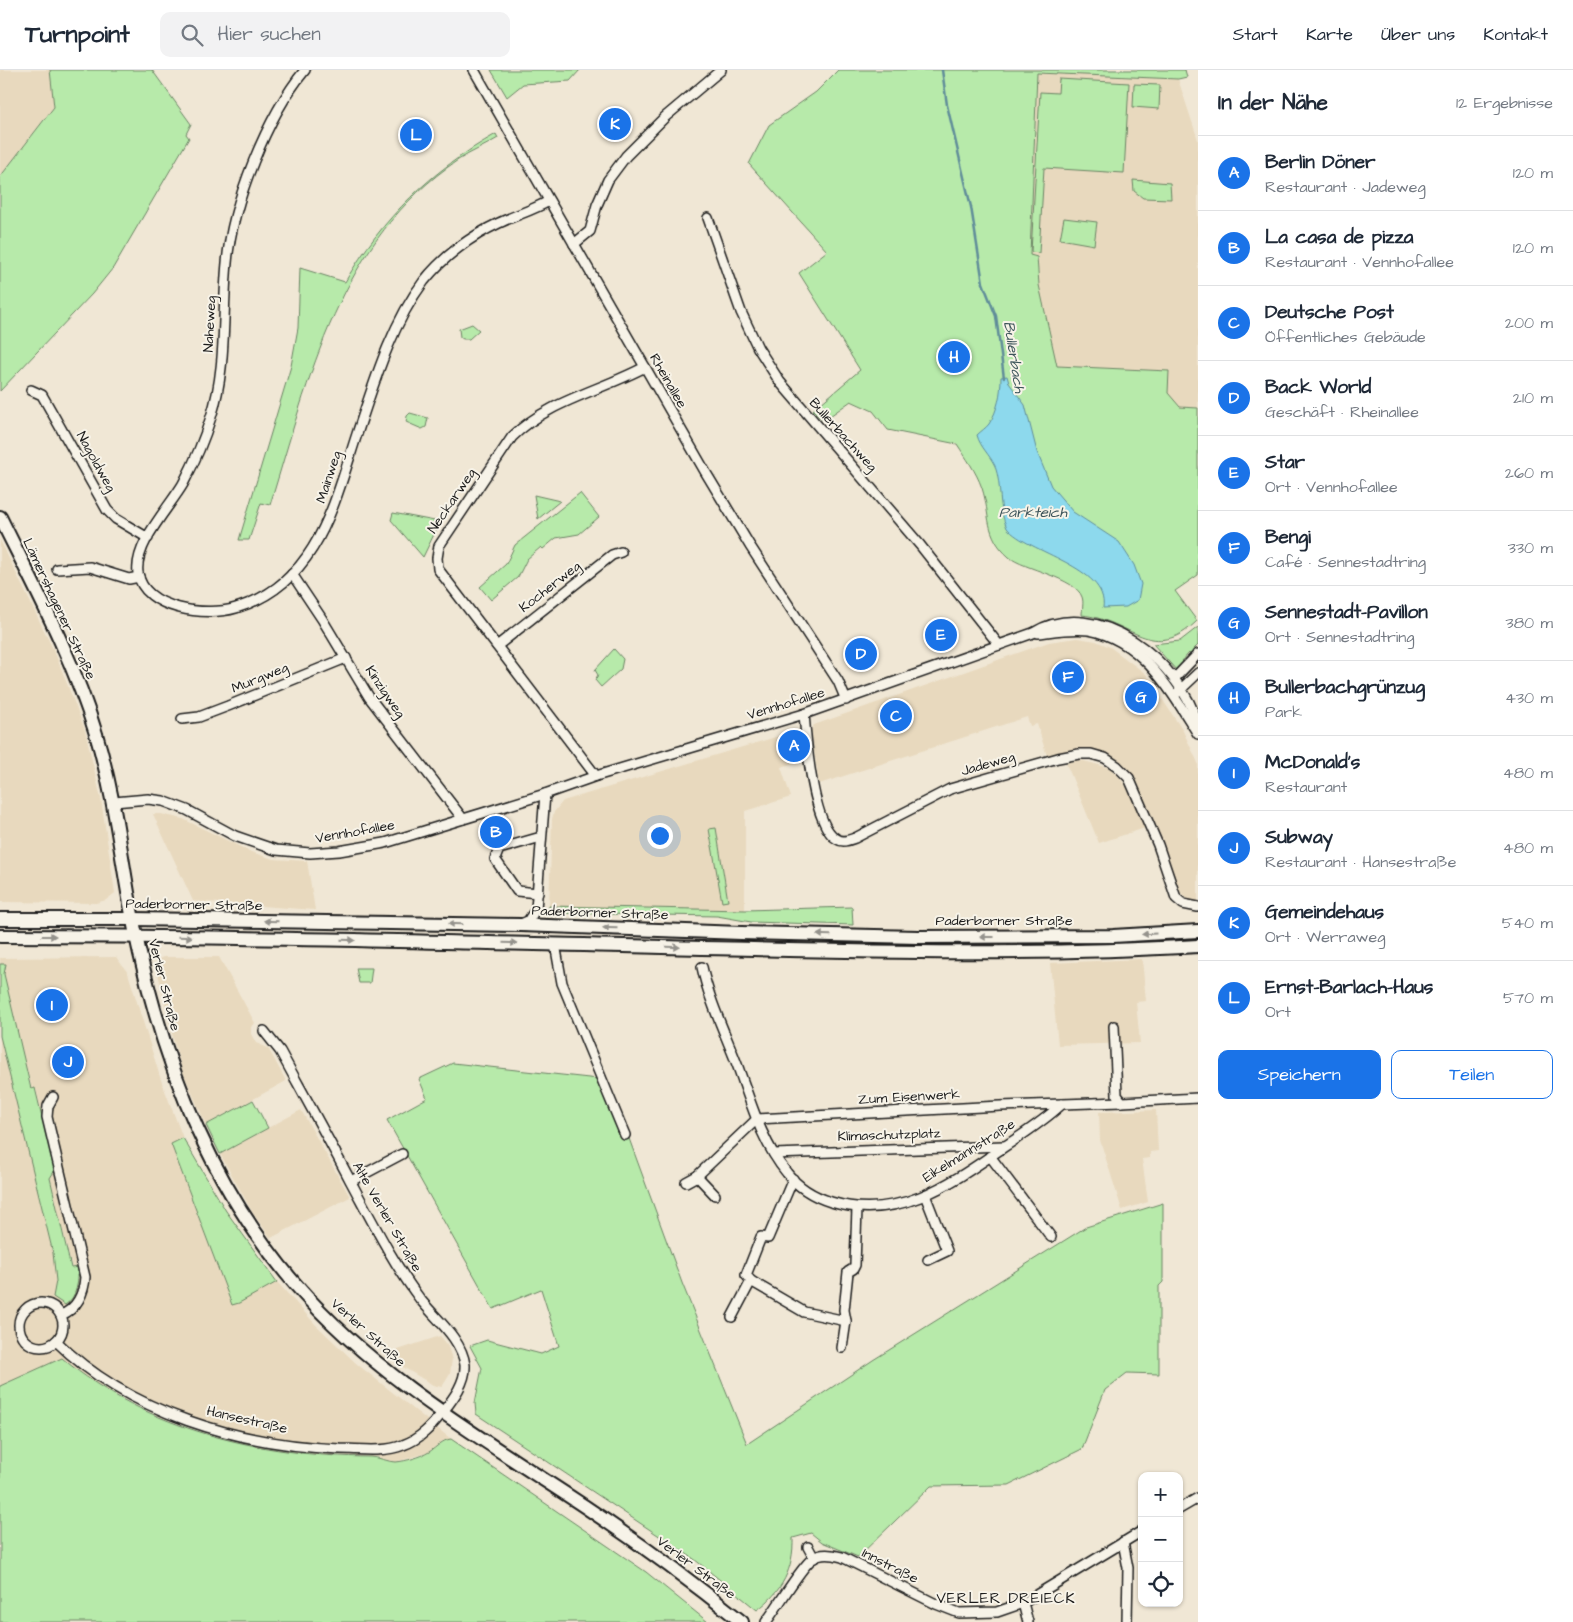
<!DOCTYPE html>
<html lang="de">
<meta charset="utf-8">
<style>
:root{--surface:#fff;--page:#f2f2f3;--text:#1f2937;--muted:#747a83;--line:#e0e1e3;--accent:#1a73e8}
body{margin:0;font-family:"Architects Daughter",sans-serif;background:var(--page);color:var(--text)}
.controls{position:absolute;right:15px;bottom:15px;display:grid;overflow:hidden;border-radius:10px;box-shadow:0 1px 4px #0004}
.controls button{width:45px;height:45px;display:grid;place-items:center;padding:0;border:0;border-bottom:1px solid var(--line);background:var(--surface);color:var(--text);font:25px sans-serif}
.you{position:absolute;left:659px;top:765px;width:18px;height:18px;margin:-12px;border:4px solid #fff;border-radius:50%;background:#1a73e8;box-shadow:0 0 0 8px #1a73e833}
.badge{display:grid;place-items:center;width:32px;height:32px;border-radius:50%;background:var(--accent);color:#fff;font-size:16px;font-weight:700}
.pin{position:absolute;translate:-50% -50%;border:2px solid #fff;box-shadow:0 1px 5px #0006}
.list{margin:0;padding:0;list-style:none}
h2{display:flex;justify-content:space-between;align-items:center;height:65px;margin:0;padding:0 20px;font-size:21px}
h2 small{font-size:16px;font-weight:400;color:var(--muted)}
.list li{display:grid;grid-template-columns:32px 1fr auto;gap:15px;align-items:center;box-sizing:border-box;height:75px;padding:0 20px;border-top:1px solid var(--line)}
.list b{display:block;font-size:19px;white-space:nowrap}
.list p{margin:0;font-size:16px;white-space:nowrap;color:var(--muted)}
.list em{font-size:16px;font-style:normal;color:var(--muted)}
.actions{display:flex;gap:10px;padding:15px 20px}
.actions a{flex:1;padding:11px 0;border:1px solid var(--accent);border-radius:10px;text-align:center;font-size:18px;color:var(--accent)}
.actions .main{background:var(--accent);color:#fff}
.icon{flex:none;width:28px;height:28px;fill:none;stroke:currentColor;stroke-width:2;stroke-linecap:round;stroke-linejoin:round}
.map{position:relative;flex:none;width:1198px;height:1552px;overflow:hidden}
header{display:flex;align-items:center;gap:30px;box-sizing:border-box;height:70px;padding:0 25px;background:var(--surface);border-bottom:1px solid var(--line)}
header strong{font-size:24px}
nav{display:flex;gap:28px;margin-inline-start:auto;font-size:18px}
.search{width:350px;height:45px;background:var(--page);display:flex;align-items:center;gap:12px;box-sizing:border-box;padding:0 18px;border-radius:10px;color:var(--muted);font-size:19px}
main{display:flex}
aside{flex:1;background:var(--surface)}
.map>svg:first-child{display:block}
</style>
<header>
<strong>Turnpoint</strong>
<div class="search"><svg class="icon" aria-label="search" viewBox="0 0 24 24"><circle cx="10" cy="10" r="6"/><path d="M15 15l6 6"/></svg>Hier suchen</div>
<nav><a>Start</a><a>Karte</a><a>Über uns</a><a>Kontakt</a></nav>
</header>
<main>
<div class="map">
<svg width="1198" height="1552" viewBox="0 0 1198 1552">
<rect width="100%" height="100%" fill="#f0e7d5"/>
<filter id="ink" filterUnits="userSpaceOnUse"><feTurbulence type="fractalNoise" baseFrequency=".02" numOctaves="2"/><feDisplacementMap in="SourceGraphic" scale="10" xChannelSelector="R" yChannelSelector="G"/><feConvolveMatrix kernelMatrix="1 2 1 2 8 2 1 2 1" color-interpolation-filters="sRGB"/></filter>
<g filter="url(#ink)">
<g fill="#e8d9be">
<path d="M 0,0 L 50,0 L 54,37 L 0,107 Z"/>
<path d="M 1037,3 L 1178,9 L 1198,70 L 1198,338 L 1180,337 L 1167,323 L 1168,301 L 1057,296 L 1039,215 L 1037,187 L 1030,186 Z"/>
<path d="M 0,470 L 55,583 L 85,660 L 101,729 L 115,823 L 106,830 L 96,833 L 0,832 Z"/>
<path d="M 1077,568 L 1096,571 L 1110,577 L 1146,604 L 1183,661 L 1198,693 L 1198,833 L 1190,832 L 1180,822 L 1163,772 L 1139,717 L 1127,698 L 1108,685 L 1087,679 L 1076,679 L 1047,686 L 1037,654 L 1030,656 L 1027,647 L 819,714 L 811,660 L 814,655 L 1049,572 Z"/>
<path d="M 799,660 L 804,690 L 781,697 L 791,727 L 745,741 L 745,840 L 549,836 L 552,749 L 554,742 L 563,731 Z"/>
<path d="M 1080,690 L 1110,698 L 1120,708 L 1127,718 L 1145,758 L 1099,773 L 1066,693 Z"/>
<path d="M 153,744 L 161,744 L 183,749 L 251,782 L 273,789 L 307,791 L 315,840 L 193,831 Z"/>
<path d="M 116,887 L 128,903 L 161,1010 L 183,1068 L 171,1074 L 232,1235 L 277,1212 L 316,1255 L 357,1294 L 451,1369 L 445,1370 L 427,1383 L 395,1392 L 377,1387 L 301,1384 L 261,1378 L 218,1367 L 163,1348 L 97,1315 L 62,1288 L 0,1316 L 0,966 L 53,1183 L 56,1211 L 54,1227 L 76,1221 L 79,1204 L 78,1197 L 72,1198 L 50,1108 L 55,1100 L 36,1019 L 32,1019 L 18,966 L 4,904 L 6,895 L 0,894 L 0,888 Z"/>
<path d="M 163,887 L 219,887 L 255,953 L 251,957 L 251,964 L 256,973 L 268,978 L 286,1011 L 206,1055 L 182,1000 L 174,972 L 157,899 L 157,890 Z"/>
<path d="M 1142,889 L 1146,931 L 1136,932 L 1140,973 L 1058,975 L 1050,893 Z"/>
<path d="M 301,1040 L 350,1127 L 271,1168 L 254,1145 L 220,1084 Z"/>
<path d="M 1156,1040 L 1158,1081 L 1150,1082 L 1150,1088 L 1142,1089 L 1148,1132 L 1122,1140 L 1100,1070 L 1099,1042 Z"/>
<path d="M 440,1266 L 447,1274 L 452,1289 L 450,1304 L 442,1317 L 433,1315 L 383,1285 Z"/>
</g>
<g fill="#b7eaaa" stroke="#6a8363">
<path d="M 50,0 L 152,0 L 191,54 L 186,64 L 189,68 L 113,198 L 92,224 L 0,321 L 0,107 L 54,37 Z"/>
<path d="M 491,0 L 580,0 L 570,11 L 523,14 L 507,27 Z"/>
<path d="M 838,0 L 1185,0 L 1187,7 L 1178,9 L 1037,3 L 1030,185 L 1037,187 L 1039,215 L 1057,296 L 1169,301 L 1168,323 L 1180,337 L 1198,338 L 1198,505 L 1175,521 L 1197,551 C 1153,594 1131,550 1082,545 C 1082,540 1084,532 1082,527 C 1076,508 1023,499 1009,487 C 984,465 991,446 982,418 C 976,401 966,388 957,374 L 888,360 L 873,341 L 851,331 L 823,351 L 813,340 L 860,300 L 799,203 L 827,181 L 749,94 L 769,55 L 816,22 Z"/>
<path d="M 1059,9 L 1129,13 L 1124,103 L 1044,98 L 1039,183 L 1031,182 L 1040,22 L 1058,23 Z"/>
<path d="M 1134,14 L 1160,15 L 1159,39 L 1133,37 Z"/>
<path d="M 496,64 L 498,68 C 485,76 471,82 458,90 C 340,169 309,308 270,435 L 261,433 L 249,470 L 239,470 L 291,296 L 298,258 L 300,198 L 345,212 C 382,148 432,100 496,64 Z"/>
<path d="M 1133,110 L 1170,113 L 1171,129 L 1143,128 L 1134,121 Z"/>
<path d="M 1064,148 L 1097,152 L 1094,175 L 1060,169 Z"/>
<path d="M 472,254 L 479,260 L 469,269 L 463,269 L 460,267 L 459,259 Z"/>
<path d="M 410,343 L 428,348 L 426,357 L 422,359 L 406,352 L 407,346 Z"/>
<path d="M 580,423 L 599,447 L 579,464 L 556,468 L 543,479 L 541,477 L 527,489 L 518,507 L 491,530 L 480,517 L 506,494 L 515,475 Z"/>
<path d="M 534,425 L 560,431 L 538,449 Z"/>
<path d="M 393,443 L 440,452 L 423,487 L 391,450 Z"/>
<path d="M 1198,557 L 1198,575 L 1192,581 L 1193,583 L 1191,585 L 1189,583 L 1182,591 L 1184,593 L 1177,601 L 1153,574 L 1180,571 Z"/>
<path d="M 614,579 L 623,589 L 621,599 L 601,617 L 595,610 L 598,605 L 595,600 Z"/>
<path d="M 716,758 L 728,831 L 722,832 L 709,759 Z"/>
<path d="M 549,836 L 745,840 L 852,837 L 853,855 L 751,852 L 717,846 L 549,843 Z"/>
<path d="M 0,894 L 6,894 L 4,904 L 31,1019 L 35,1018 L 55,1100 L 50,1108 L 71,1198 L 78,1197 C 79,1210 77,1228 65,1235 L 53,1227 L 56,1211 L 53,1183 L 0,966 Z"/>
<path d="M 356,898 L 372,898 L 370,913 L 359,913 Z"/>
<path d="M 453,993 L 598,1009 L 620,1044 L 682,1213 L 747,1374 L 873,1290 L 1086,1157 L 1163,1133 L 1163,1212 L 1159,1216 L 1159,1304 L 1127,1303 L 1105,1320 L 1082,1379 L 1009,1415 L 931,1416 L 858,1487 L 822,1472 L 811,1463 L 793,1468 C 794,1498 782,1522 757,1540 L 694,1489 L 476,1344 L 475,1333 L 482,1298 L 470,1276 L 487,1270 L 541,1284 L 559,1276 L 541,1219 L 493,1239 L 387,1050 L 427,1028 L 419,1009 Z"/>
<path d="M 253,1030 L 268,1058 L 220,1084 L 206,1055 Z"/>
<path d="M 183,1068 L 226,1141 L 277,1212 L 239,1233 L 232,1235 L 171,1074 Z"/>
<path d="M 62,1288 C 147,1360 261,1386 370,1387 C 379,1387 388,1392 396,1392 C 406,1391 421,1387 429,1382 C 437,1377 442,1370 451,1369 L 646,1502 L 708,1552 L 0,1552 L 0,1316 Z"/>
</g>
<path fill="#8dd9ed" stroke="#608d99" d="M 1007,306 L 1009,313 L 1025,335 L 1037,382 L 1051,416 L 1073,442 L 1119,472 L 1134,495 L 1141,514 L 1138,530 L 1126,537 L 1103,538 C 1109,497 1028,483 1007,458 C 998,439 1002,416 995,396 C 990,385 980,377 977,365 C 981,361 986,358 989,354 C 998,340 1001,323 1001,307 Z"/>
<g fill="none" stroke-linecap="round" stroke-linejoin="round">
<path stroke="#608d99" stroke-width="2.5" d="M 942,0 L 947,35 L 971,137 L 983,213 L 996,246 L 1004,308"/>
<defs>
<g id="street">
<path d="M 305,0 C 267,46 232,133 227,193 C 222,244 227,298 211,347 C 204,370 194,393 183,414 C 169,438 134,474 138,503 C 144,540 207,547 236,538 C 317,514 334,434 357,364 C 374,313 391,255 424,211 C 443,187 471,166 499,153 C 516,145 533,140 549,131"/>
<path d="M 474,0 L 706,403 L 750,476 L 838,611 L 846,630"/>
<path d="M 708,148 L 741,242 L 758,278 L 780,312 L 920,475 L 999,575"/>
<path d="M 574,174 L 590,161 L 597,135 L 608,110 L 626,86 L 665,47 L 721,0"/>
<path d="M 31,320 L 42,325 L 107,440 L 116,449 L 148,468"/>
<path d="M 57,499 L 90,497 L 129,509 L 139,507"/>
<path d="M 292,504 L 322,549 L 369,627 L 463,749"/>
<path d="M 1038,563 C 1055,561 1072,558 1089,560 C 1143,570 1171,621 1198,664"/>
<path d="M 497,576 L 612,485 L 621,482"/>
<path d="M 1174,609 L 1198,584"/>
<path d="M 1177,623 L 1198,603"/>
<path d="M 804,644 C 806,669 813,757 837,769 C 843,773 849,770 855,768 L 950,719 L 1058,688 L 1079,684 L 1091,684 L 1105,688 L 1117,696 L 1129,708 L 1158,775 L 1176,828 L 1183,834 L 1198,837"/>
<path d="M 182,649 L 199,647 L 228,636 L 346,588"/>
<path d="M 596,706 L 438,499 L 437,488 L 439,476 L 512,367 C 548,331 600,321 645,297"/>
<path d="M 114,732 L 148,729 L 163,731 L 187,740 L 235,766 L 276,780 L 310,783 L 339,781 L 385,773 L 545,724 L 596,706 L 804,644 L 1033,563 C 1098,524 1181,593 1198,655"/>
<path d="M 538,823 L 517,821 L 495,789 L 499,779 L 541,767"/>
<path d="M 521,854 L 528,851 L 536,839 L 545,724"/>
<path d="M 555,874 L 562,913 L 625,1065"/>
<path d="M 702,897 C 709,931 726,965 738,997 C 751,1033 762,1073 787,1103 C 798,1117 815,1127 831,1132 C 897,1152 949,1115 1001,1079 C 1022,1065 1044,1051 1062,1034"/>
<path d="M 1114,956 L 1117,1025 L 1122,1032 L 1198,1028"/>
<path d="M 53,1027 L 48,1036 L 47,1047 L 85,1207 C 84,1223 77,1239 61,1245"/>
<path d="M 774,1084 L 1004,1076"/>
<path d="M 990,1086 L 1051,1167"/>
<path d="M 697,1106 L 715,1125"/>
<path d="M 351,1111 L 402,1084"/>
<path d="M 686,1112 L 697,1106 L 757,1049 L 1000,1036 L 1122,1032"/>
<path d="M 925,1125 L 947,1181 L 928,1190"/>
<path d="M 751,1211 L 746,1205 L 761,1167 L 768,1168 L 793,1109"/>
<circle cx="41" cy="1255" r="22"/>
<path d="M 732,1247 L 751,1211 L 804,1242 L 846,1251 L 844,1240 L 848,1202 L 853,1199 L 855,1195 L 857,1138"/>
<path d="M 56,1271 C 129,1343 239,1375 340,1379 C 360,1379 383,1383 403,1375 C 420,1369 431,1357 442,1343 C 452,1330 466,1313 465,1295 C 462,1269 435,1248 420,1229 C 393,1193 372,1151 351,1112 C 328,1068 304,1025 280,981 L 264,961"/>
<path d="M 842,1278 L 846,1251"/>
<path d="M 1179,1439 L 1198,1428"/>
<path d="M 1123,1472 L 1128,1498 L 1127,1552"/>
<path d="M 808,1477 L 814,1488"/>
<path d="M 1023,1533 L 1028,1552"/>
<path d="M 766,1552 C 777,1538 800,1498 812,1489 C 821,1482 832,1484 842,1487 L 936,1534 L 959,1543 L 997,1542 L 1023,1533 L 1142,1461"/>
</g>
<g id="secondary">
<path d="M 0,447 C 35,518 73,588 96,664 C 118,736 123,811 140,884 C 168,1006 214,1120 296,1215 C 377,1308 483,1369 584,1436 C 638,1472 691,1511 742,1552"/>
<path d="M 0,849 L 134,849 L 521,855 L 741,863 L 918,867 L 1113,866 L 1198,861"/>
<path d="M 0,866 C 221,866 442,872 662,877 C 841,881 1020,887 1198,876"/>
</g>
</defs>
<use href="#street" stroke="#1c1c1c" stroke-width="12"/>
<use href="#secondary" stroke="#1c1c1c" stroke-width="16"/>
<use href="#street" stroke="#f7f3e8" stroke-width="9"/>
<use href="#secondary" stroke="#f7f3e8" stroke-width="12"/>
</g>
<defs><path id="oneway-solid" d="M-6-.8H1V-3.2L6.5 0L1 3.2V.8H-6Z" transform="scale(1.25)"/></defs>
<g fill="#94928c">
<use href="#oneway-solid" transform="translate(271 851) rotate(-179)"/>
<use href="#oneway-solid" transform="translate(455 854) rotate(-179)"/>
<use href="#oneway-solid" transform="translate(610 858) rotate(-178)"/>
<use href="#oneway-solid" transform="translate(1149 864) rotate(177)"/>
<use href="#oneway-solid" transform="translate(824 865) rotate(-179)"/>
<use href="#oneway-solid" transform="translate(49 866)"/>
<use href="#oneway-solid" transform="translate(185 867) rotate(1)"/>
<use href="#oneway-solid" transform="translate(987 867) rotate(180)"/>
<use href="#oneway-solid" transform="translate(348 870) rotate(1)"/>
<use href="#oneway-solid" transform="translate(510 873) rotate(1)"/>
<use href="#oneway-solid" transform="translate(673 877) rotate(1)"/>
</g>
</g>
<g text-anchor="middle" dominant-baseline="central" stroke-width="4" stroke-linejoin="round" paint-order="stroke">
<g font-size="14" fill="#1c1c1c" stroke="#f7f3e8">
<text transform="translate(210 254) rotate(-87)">Naheweg</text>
<text transform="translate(668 311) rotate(60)">Rheinallee</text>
<text transform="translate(843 365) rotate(48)">Bullerbachweg</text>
<text transform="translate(96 392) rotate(61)">Nagoldweg</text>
<text transform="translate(329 407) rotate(-72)">Mainweg</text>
<text transform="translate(452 431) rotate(-56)">Neckarweg</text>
<text transform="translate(550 517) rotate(-38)">Kocherweg</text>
<text transform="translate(59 539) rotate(65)">Lämershagener Straße</text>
<text transform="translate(260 608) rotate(-22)">Murgweg</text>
<text transform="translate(385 622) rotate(56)">Kinzigweg</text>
<text transform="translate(786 634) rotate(-17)">Vennhofallee</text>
<text transform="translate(988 694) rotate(-16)">Jadeweg</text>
<text transform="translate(355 762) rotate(-10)">Vennhofallee</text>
<text transform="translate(194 835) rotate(1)">Paderborner Straße</text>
<text transform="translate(600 843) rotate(2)">Paderborner Straße</text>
<text x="1004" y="851">Paderborner Straße</text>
<text transform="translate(164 915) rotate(76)">Verler Straße</text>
<text transform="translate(909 1027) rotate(-3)">Zum Eisenwerk</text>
<text transform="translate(889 1065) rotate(-2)">Klimaschutzplatz</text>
<text transform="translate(969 1081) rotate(-32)">Eikelmannstraße</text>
<text transform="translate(387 1147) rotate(60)">Alte Verler Straße</text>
<text transform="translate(368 1263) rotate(42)">Verler Straße</text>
<text transform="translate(247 1350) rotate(13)">Hansestraße</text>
<text transform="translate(890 1496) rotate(27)">Innstraße</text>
<text transform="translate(696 1498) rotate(37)">Verler Straße</text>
</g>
<g font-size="15" font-style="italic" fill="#3e555b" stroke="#f7f3e8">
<text transform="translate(1014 287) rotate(81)">Bullerbach</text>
<text x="1033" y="442">Parkteich</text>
</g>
<g font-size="15" letter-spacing="1" fill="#1c1c1c" stroke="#f7f3e8">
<text x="1006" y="1528">VERLER DREIECK</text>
</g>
</g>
</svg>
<div class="controls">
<button>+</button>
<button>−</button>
<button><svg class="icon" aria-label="locate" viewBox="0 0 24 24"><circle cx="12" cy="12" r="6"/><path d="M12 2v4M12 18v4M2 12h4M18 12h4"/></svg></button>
</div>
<div class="you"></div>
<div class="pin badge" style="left:794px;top:676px">A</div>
<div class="pin badge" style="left:496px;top:762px">B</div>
<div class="pin badge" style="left:896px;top:646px">C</div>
<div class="pin badge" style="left:861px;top:584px">D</div>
<div class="pin badge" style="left:941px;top:565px">E</div>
<div class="pin badge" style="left:1068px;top:607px">F</div>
<div class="pin badge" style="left:1141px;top:627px">G</div>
<div class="pin badge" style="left:954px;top:287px">H</div>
<div class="pin badge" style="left:52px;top:935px">I</div>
<div class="pin badge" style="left:68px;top:992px">J</div>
<div class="pin badge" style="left:615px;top:54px">K</div>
<div class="pin badge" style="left:416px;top:65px">L</div>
</div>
<aside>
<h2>In der Nähe<small>12 Ergebnisse</small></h2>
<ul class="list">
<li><span class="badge">A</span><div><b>Berlin Döner</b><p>Restaurant · Jadeweg</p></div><em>120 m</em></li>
<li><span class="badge">B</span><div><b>La casa de pizza</b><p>Restaurant · Vennhofallee</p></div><em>120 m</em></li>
<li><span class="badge">C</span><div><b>Deutsche Post</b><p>Öffentliches Gebäude</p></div><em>200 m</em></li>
<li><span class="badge">D</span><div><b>Back World</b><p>Geschäft · Rheinallee</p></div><em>210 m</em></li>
<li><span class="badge">E</span><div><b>Star</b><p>Ort · Vennhofallee</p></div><em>260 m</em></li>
<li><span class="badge">F</span><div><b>Bengi</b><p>Café · Sennestadtring</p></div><em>330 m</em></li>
<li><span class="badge">G</span><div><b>Sennestadt-Pavillon</b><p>Ort · Sennestadtring</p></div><em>380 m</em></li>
<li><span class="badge">H</span><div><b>Bullerbachgrünzug</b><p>Park</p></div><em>430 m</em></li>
<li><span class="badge">I</span><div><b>McDonald's</b><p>Restaurant</p></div><em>480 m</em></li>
<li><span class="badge">J</span><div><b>Subway</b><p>Restaurant · Hansestraße</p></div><em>480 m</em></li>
<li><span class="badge">K</span><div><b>Gemeindehaus</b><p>Ort · Werraweg</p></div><em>540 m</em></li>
<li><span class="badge">L</span><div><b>Ernst-Barlach-Haus</b><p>Ort</p></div><em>570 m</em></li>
</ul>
<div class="actions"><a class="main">Speichern</a><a>Teilen</a></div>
</aside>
</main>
